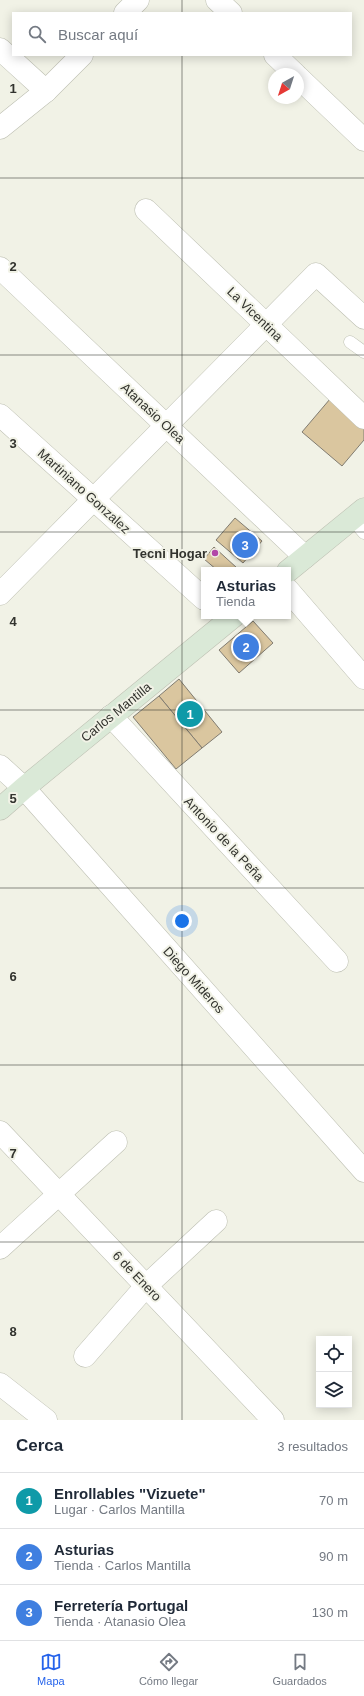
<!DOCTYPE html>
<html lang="es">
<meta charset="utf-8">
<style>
:root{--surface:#fff;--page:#f2f2f3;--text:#1f2937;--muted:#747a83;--line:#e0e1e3;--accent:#2563eb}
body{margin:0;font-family:Arial,sans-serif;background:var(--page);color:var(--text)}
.controls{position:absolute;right:12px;bottom:12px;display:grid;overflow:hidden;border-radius:0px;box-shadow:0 2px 10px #0003}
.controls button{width:36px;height:36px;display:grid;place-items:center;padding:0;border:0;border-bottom:1px solid var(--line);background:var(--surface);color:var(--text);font:20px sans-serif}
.compass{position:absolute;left:268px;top:68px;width:36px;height:36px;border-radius:50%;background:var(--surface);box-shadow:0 2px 10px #0003;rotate:219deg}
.you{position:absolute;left:182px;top:921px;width:14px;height:14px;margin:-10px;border:3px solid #fff;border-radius:50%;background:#1a73e8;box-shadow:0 0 0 6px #1a73e833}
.badge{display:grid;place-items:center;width:26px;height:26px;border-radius:50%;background:var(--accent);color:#fff;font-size:13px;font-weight:700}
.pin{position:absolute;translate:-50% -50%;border:2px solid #fff;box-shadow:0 1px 4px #0006}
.popup{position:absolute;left:201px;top:567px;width:90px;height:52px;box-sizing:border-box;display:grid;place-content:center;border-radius:0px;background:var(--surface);filter:drop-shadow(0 1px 3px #0005);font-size:13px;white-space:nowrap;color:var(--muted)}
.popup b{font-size:15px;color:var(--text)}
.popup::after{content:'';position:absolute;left:50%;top:100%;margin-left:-8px;border:8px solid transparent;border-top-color:var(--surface)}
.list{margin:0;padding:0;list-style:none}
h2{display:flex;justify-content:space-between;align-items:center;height:52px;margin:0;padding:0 16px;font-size:17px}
h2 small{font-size:13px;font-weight:400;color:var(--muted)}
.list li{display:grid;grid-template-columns:26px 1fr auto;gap:12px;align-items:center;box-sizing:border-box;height:56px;padding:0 16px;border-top:1px solid var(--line)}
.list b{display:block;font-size:15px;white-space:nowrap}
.list p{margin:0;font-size:13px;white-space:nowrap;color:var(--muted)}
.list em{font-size:13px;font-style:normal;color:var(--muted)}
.icon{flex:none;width:22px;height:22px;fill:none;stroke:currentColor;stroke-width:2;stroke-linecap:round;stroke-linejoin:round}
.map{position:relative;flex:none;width:364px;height:1420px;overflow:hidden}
.search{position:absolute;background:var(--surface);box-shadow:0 2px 10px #0003;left:12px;right:12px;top:12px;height:44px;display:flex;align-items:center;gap:10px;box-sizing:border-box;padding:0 14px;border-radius:0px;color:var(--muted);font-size:15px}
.sheet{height:220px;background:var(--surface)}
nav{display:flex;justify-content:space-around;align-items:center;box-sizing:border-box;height:56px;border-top:1px solid var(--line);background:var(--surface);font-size:11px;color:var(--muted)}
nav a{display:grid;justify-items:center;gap:2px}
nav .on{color:var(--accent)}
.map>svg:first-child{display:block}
</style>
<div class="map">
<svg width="364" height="1420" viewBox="0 0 364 1420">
<rect width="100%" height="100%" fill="#f1f2e6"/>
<g fill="#dac69f" stroke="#817c71">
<path d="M 330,399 L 364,428 L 364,440 L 342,466 L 302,432 Z"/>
<path d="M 235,518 L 262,541 L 243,563 L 216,540 Z"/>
<path d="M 214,547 L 237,568 L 235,570 L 217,570 L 204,559 Z"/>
<path d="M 253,621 L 273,643 L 239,673 L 219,650 Z"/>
<path d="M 179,679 L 222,732 L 202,748 L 159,696 Z"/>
<path d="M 159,696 L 202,748 L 176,769 L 133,717 Z"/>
</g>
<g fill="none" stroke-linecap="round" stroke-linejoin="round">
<defs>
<g id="lane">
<path d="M 350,342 L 364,352"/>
<path d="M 352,519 L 364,533"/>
</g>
<g id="street">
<path d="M 217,0 L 231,13"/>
<path d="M 125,13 L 138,0"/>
<path d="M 0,49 L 46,91"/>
<path d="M 275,55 L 295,74"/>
<path d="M 298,77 L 364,140"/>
<path d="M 0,128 L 46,91 L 82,55"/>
<path d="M 146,210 L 364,418"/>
<path d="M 0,268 L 305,557"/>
<path d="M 0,415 L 204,599"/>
<path d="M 288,590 L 364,678"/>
<path d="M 0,594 L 316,274 L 364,318"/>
<path d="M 111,716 L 337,961"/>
<path d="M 0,766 L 24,788 L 364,1171"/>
<path d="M 0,1132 L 273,1420"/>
<path d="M 0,1248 L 116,1142"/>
<path d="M 85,1356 L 146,1286 L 216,1221"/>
<path d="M 0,1384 L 46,1420"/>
</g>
<g id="secondary">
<path d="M 288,571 L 364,509"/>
<path d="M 0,809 L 24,788 L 234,616"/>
</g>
</defs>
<use href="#lane" stroke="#bdbfb2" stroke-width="13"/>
<use href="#street" stroke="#bdbfb2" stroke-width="23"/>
<use href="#secondary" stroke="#bdbfb2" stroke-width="23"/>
<use href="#lane" stroke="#fff" stroke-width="12"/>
<use href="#street" stroke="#fff" stroke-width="22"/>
<use href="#secondary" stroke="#dae9d7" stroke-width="22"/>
</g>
<path fill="none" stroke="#32332e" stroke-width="1" stroke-opacity="0.55" d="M 182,0 L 182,13M 182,55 L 182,1420M 0,178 L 364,178M 0,355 L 364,355M 0,532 L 364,532M 0,710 L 364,710M 0,888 L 364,888M 0,1065 L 364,1065M 0,1242 L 364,1242"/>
<circle fill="#b247a8" stroke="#f1f2e6" stroke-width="1.5" cx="215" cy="553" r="4"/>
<g text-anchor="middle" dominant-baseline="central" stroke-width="4" stroke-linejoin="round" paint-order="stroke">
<g font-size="13" fill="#32332e" stroke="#f1f2e6">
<text transform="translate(255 314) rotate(44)">La Vicentina</text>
<text transform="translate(153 413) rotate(43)">Atanasio Olea</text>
<text transform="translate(84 491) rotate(42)">Martiniano Gonzalez</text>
<text transform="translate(116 712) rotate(-39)">Carlos Mantilla</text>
<text transform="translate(224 839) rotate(47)">Antonio de la Peña</text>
<text transform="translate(194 980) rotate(48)">Diego Mideros</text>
<text transform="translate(137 1276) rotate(46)">6 de Enero</text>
</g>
<g font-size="13" font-weight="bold" fill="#32332e" stroke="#f1f2e6" text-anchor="end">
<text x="207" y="553">Tecni Hogar</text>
</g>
</g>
<g font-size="13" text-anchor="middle" font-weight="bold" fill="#32332e" stroke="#f1f2e6" stroke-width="4" stroke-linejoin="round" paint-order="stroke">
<text x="13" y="93">1</text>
<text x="13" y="271">2</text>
<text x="13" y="448">3</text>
<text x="13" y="626">4</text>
<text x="13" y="803">5</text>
<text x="13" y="981">6</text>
<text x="13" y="1158">7</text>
<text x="13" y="1336">8</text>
</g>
</svg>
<div class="controls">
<button><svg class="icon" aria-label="locate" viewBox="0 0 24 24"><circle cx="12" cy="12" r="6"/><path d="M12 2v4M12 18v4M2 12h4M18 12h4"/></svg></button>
<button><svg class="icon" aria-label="layers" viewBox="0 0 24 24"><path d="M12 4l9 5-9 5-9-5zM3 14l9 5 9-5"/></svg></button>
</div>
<svg class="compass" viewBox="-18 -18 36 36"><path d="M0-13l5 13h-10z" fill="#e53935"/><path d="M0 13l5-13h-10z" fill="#747a83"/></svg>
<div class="you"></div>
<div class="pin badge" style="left:190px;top:714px;background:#0f9aa8">1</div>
<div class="pin badge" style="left:246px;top:647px;background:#3f7fe0">2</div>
<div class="popup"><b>Asturias</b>Tienda</div>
<div class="pin badge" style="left:245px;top:545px;background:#3f7fe0">3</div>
<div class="search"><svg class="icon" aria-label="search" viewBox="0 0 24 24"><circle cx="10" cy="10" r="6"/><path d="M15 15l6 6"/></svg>Buscar aquí</div>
</div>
<section class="sheet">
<h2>Cerca<small>3 resultados</small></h2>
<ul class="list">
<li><span class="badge" style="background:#0f9aa8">1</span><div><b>Enrollables &quot;Vizuete&quot;</b><p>Lugar · Carlos Mantilla</p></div><em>70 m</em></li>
<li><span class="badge" style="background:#3f7fe0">2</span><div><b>Asturias</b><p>Tienda · Carlos Mantilla</p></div><em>90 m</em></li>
<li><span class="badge" style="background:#3f7fe0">3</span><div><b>Ferretería Portugal</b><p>Tienda · Atanasio Olea</p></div><em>130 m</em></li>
</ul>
</section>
<nav>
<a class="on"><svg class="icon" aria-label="map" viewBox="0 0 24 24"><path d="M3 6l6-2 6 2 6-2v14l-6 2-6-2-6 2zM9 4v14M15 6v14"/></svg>Mapa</a>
<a><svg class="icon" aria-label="directions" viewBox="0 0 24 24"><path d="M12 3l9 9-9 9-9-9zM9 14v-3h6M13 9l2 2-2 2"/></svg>Cómo llegar</a>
<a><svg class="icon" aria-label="saved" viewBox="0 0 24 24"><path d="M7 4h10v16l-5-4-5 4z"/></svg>Guardados</a>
</nav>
